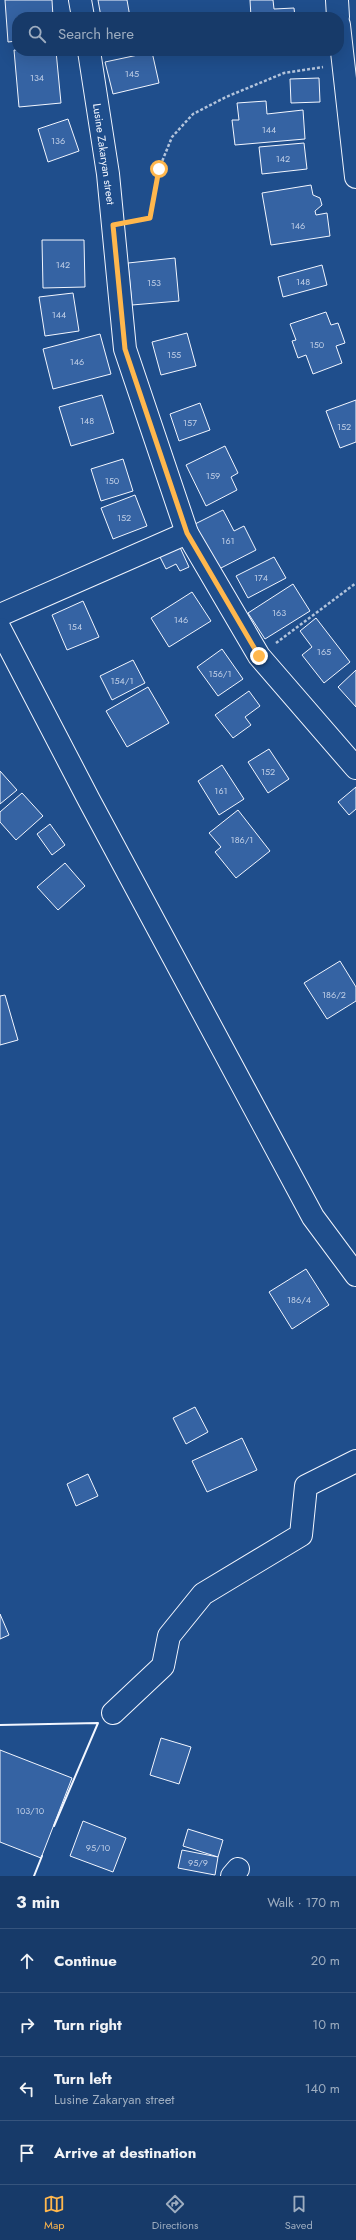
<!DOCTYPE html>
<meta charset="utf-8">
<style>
:root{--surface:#173a69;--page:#20416f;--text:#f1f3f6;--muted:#9eadc0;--line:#36547d;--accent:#ffb74d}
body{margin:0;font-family:Jost,sans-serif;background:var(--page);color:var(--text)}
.stop{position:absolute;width:12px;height:12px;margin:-9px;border:3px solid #ffb74d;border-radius:50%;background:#fff}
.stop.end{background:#ffb74d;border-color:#fff;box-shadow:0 1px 4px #0008}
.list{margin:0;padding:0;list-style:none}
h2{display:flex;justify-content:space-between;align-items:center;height:52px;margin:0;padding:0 16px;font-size:17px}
h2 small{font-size:13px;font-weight:400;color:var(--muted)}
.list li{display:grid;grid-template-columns:26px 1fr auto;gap:12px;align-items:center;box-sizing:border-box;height:64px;padding:0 16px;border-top:1px solid var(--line)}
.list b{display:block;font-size:15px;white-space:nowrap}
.list p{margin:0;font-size:13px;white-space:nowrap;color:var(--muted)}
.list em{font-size:13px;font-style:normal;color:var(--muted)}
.icon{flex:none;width:22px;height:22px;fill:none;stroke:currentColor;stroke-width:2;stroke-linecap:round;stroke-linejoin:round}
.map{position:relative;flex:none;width:356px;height:1876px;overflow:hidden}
.search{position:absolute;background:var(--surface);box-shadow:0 4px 16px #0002;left:12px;right:12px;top:12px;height:44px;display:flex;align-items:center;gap:10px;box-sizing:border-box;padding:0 14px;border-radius:16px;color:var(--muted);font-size:15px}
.sheet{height:308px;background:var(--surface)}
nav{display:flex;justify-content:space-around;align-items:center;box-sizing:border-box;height:56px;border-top:1px solid var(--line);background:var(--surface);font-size:11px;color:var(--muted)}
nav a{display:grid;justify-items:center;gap:2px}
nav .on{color:var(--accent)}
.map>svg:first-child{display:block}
</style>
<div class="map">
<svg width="356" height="1876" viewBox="0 0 356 1876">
<rect width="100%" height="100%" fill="#1f4e8c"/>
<g fill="#3563a3" stroke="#f2f6ff">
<path d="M 5,0 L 52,0 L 53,17 L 17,17 L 17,41 L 8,42 Z"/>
<path d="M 98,0 L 127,0 L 130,17 L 101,17 Z"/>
<path d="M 250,0 L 273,0 L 274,9 L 294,8 L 295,17 L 251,17 Z"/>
<path d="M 14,50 L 56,51 L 61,103 L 19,107 Z"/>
<path d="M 152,52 L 159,83 L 113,94 L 105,62 Z"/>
<path d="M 319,78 L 320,102 L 291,103 L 290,79 Z"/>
<path d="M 266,101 L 267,114 L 303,110 L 305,139 L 235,145 L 232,120 L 239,120 L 237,103 Z"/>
<path d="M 68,119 L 79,151 L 48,162 L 38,129 Z"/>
<path d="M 304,143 L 307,169 L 262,174 L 259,147 Z"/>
<path d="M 311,185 L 313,195 L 320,198 L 322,205 L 315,211 L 316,215 L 327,213 L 330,236 L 271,245 L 262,193 Z"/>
<path d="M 42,240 L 84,240 L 85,287 L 43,288 Z"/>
<path d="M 175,258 L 179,301 L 132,305 L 128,263 Z"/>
<path d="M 322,265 L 327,285 L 283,297 L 278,277 Z"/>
<path d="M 73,293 L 79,331 L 45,336 L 39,297 Z"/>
<path d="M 326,312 L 331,325 L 338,323 L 345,343 L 336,346 L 342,363 L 313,374 L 306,355 L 298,358 L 292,341 L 296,340 L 290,324 Z"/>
<path d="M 187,333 L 196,366 L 161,375 L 152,342 Z"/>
<path d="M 100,334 L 111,374 L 53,389 L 43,349 Z"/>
<path d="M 102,395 L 114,433 L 71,446 L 59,407 Z"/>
<path d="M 356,400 L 356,442 L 340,448 L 326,411 Z"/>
<path d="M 200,403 L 210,430 L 179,441 L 170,414 Z"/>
<path d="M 225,446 L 238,473 L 231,477 L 237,490 L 206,506 L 186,465 Z"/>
<path d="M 123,459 L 133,491 L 101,501 L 91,469 Z"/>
<path d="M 135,495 L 147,526 L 113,539 L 101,508 Z"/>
<path d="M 223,510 L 234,531 L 244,526 L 256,550 L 219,569 L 195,524 Z"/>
<path d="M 178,543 L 189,567 L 180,571 L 176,564 L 166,569 L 158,553 Z"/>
<path d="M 274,557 L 286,578 L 248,598 L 236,576 Z"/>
<path d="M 293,584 L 310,611 L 265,639 L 248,613 Z"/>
<path d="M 192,592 L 211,621 L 169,647 L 151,618 Z"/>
<path d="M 83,601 L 99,637 L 67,650 L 52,615 Z"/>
<path d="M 316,618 L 350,662 L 324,683 L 302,655 L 312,647 L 300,631 Z"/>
<path d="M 222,649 L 243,679 L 218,696 L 197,667 Z"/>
<path d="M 133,660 L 145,683 L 112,700 L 100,676 Z"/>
<path d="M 356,670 L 356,707 L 338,687 Z"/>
<path d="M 148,687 L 169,723 L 127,747 L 106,711 Z"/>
<path d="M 249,691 L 260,706 L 245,717 L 251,725 L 233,738 L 215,715 Z"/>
<path d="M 269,749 L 289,779 L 268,793 L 248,762 Z"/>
<path d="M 222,765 L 244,799 L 219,815 L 198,781 Z"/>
<path d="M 0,771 L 17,790 L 0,804 Z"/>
<path d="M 356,787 L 356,809 L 349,815 L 338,802 Z"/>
<path d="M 22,793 L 43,816 L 16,840 L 0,822 L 0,812 Z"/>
<path d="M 238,810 L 270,851 L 236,878 L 215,852 L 221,847 L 209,833 Z"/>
<path d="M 50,824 L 65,845 L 52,855 L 37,834 Z"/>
<path d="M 65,863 L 85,886 L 58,910 L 37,887 Z"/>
<path d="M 340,961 L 356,987 L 356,1001 L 327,1019 L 304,983 Z"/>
<path d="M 5,995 L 18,1040 L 0,1045 L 0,996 Z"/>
<path d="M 306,1269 L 329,1305 L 292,1329 L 269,1292 Z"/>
<path d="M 195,1407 L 208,1432 L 186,1444 L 173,1418 Z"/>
<path d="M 242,1438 L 257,1470 L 207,1492 L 192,1461 Z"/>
<path d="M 88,1474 L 98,1496 L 76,1506 L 67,1484 Z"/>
<path d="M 0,1614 L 9,1635 L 0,1639 Z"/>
<path d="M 161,1738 L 191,1747 L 179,1784 L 150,1775 Z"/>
<path d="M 0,1750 L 72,1778 L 41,1858 L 0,1842 Z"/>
<path d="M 83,1821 L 126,1838 L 113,1872 L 70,1856 Z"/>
<path d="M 188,1829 L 223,1840 L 218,1857 L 183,1846 Z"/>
<path d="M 182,1850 L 218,1857 L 215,1875 L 178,1868 Z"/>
</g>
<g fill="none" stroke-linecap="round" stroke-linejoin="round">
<defs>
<g id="minor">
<path d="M 80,0 L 83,17"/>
<path d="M 337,0 L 338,17"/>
<path d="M 339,25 L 356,177"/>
<path d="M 89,51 L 108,174 L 125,349 L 187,533 L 259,656 L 356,768"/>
<path d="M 0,615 L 187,533"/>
<path d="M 0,629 L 89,800 L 313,1217 L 356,1275"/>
<path d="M 113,1713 L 163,1666 L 169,1636 L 203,1594 L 301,1535 L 306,1486 L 356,1461"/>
<path d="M 232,1876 L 238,1869"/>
</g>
</defs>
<use href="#minor" stroke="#f2f6ff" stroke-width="24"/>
<g stroke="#b3c4dc" stroke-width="2.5" stroke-dasharray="3 2" stroke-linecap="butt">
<path d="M 134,221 L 150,218 L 159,169 L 172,137 L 193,114 L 226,97 L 284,73 L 323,67"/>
<path d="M 276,643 L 356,583"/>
</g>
<use href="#minor" stroke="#1f4e8c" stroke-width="22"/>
<g stroke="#f2f6ff" stroke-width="2">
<path d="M 0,1725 L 98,1723 L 54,1826"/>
<path d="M 34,1876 L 42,1856"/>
</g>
</g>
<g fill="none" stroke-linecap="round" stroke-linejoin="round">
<path stroke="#ffb74d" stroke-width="5" d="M 159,169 L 150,218 L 113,225 L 125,349 L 187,533 L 259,656"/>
</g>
<g text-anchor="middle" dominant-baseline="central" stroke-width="3" stroke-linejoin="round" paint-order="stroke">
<g font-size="9" fill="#c3d1e8">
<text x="132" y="73">145</text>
<text x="37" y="77">134</text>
<text x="269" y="129">144</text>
<text x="58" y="140">136</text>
<text x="283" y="158">142</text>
<text x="298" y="225">146</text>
<text x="63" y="264">142</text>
<text x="303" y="281">148</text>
<text x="154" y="282">153</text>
<text x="59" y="314">144</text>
<text x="317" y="344">150</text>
<text x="174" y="354">155</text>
<text x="77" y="361">146</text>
<text x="87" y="420">148</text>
<text x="190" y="422">157</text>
<text x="344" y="426">152</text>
<text x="213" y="475">159</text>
<text x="112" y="480">150</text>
<text x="124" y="517">152</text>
<text x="228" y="540">161</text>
<text x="261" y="577">174</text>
<text x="279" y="612">163</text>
<text x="181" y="619">146</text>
<text x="75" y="626">154</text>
<text x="324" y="651">165</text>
<text x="220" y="673">156/1</text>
<text x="122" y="680">154/1</text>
<text x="268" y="771">152</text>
<text x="221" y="790">161</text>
<text x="242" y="839">186/1</text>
<text x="334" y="994">186/2</text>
<text x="299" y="1299">186/4</text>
<text x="30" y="1810">103/10</text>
<text x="98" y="1847">95/10</text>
<text x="198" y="1862">95/9</text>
</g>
<g font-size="11" fill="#f2f6ff" stroke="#1f4e8c">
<text transform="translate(104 154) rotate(82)">Lusine Zakaryan street</text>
</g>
</g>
</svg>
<div class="stop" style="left:159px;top:169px"></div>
<div class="stop end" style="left:259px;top:656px"></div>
<div class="search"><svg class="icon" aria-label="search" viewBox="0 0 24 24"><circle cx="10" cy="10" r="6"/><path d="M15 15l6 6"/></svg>Search here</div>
</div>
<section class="sheet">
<h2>3 min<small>Walk · 170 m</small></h2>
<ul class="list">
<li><svg class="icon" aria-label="ahead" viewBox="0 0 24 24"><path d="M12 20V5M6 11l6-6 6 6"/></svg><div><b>Continue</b></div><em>20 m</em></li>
<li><svg class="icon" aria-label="right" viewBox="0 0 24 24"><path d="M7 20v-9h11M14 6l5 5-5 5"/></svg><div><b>Turn right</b></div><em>10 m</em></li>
<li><svg class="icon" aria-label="left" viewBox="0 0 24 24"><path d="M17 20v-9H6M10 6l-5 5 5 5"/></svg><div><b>Turn left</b><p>Lusine Zakaryan street</p></div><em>140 m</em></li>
<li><svg class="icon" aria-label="arrive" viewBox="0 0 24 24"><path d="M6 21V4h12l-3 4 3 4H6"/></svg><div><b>Arrive at destination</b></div></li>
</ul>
</section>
<nav>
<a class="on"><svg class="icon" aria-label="map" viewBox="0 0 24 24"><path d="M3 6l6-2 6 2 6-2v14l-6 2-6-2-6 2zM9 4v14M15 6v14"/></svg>Map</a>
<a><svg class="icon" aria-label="directions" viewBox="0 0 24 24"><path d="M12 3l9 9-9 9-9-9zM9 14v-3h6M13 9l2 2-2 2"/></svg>Directions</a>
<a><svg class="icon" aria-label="saved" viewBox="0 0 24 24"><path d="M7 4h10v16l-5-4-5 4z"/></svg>Saved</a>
</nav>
